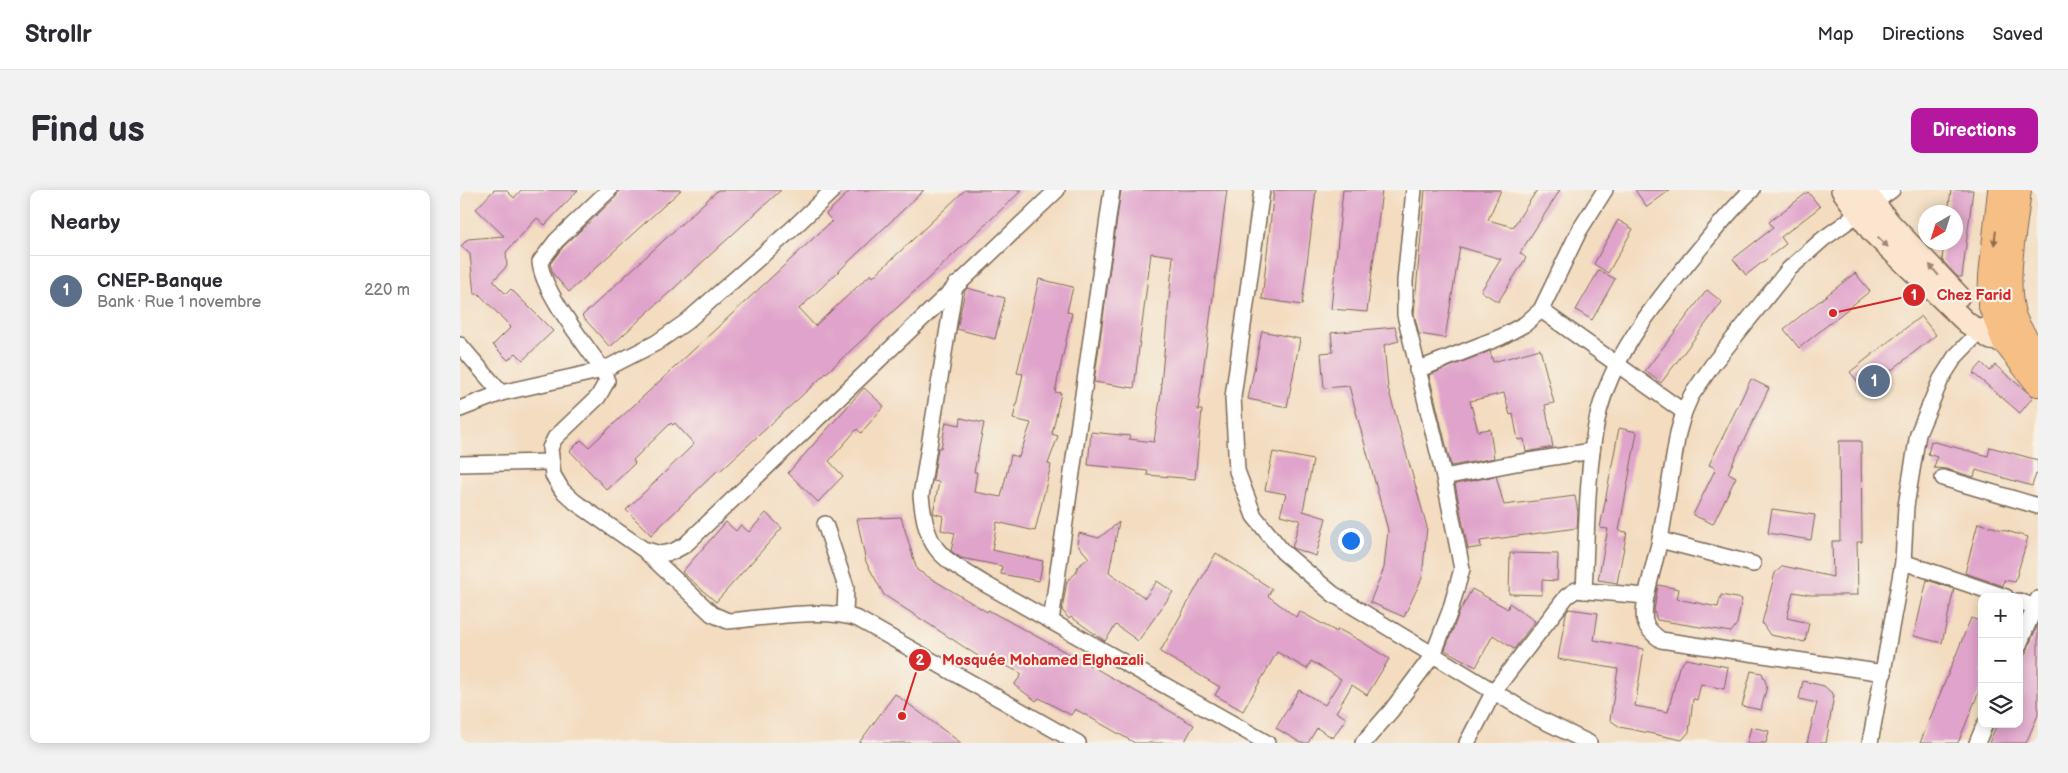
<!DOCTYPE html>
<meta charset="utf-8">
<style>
:root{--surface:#fff;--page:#f2f2f3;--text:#2b2b33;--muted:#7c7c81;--line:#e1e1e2;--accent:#b5179e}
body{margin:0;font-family:"Balsamiq Sans",sans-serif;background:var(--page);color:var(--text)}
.controls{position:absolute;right:15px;bottom:15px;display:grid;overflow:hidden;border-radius:10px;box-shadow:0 2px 12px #0003}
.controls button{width:45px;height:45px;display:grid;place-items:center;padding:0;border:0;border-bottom:1px solid var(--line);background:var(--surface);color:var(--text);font:25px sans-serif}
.compass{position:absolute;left:1458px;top:15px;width:45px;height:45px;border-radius:50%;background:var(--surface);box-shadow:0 2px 12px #0003;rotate:219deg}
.you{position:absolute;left:890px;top:350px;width:18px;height:18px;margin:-12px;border:4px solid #fff;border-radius:50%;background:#1a73e8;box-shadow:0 0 0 8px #1a73e833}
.badge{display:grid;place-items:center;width:32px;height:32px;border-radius:50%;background:var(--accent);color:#fff;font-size:16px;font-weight:700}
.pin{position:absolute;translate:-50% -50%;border:2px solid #fff;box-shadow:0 1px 5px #0006}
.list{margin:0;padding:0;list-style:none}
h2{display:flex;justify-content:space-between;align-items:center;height:65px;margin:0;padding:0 20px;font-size:21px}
h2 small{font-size:16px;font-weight:400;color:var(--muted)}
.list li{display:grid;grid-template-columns:32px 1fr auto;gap:15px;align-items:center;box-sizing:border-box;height:70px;padding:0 20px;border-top:1px solid var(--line)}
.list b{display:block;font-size:19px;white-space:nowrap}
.list p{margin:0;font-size:16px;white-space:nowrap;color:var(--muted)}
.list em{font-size:16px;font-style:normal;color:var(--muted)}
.icon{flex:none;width:28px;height:28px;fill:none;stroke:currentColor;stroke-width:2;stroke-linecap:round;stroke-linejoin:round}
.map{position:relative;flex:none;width:1578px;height:553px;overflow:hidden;border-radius:10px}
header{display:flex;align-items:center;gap:30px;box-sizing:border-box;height:70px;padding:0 25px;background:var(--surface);border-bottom:1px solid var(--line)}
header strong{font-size:24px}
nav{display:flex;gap:28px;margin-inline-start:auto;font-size:18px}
.intro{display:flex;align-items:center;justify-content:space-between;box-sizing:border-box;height:120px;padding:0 30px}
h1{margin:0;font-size:35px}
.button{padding:12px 22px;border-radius:10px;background:var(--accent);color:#fff;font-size:18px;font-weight:700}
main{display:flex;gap:30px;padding:0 30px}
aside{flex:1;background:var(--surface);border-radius:10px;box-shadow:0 2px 12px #0003}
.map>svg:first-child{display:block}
</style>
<header>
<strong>Strollr</strong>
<nav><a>Map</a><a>Directions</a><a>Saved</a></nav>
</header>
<div class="intro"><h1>Find us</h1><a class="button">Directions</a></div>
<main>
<aside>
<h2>Nearby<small></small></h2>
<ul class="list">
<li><span class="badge" style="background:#5c6f8a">1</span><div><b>CNEP-Banque</b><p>Bank · Rue 1 novembre</p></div><em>220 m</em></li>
</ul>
</aside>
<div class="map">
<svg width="1578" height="553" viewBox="0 0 1578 553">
<rect width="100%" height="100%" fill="#f7f3e8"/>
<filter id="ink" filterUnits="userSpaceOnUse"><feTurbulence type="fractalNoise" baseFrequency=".02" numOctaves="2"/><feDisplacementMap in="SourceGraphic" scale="10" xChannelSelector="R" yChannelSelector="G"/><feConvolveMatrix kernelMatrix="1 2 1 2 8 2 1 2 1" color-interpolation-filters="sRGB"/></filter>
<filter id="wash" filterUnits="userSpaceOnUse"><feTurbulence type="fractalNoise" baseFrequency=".0096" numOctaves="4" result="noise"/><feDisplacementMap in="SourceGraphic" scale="20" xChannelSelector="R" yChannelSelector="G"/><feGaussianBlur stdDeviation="1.12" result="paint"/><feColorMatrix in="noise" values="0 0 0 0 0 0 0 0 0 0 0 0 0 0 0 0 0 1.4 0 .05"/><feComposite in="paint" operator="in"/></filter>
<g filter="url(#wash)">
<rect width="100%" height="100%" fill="#f3dcbf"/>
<g id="blocks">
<g fill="#e0a3cb">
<path d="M 34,0 L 46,0 L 54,8 L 61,0 L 118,0 L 85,35 L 77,28 L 46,62 L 47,76 L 33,91 L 46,104 L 51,99 L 93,141 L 63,170 L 56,163 L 48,170 L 33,155 L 51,137 L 19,104 L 14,104 L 10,64 L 1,56 L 8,49 L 44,46 L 16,19 Z"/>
<path d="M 159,0 L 221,0 L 109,102 L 93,84 L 90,74 L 103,57 L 156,7 Z"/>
<path d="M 258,0 L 321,0 L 150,157 L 122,126 Z"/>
<path d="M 391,0 L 464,0 L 339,119 L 355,136 L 411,84 L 413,87 L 505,0 L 562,0 L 440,115 L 260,281 L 258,280 L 191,345 L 166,320 L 234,254 L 215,233 L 213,235 L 211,233 L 173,270 L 175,273 L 147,300 L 110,261 L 121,250 L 129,257 L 372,31 L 366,24 Z"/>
<path d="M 661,0 L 767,0 L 738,220 L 742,220 L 735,289 L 687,285 L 688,281 L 628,275 L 631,242 L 670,246 L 669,249 L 694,252 L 702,195 L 701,195 L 713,66 L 691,63 L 674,198 L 634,192 Z"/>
<path d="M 814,0 L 856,0 L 842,115 L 802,109 Z"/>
<path d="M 883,0 L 922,0 L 907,122 L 871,119 Z"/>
<path d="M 965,0 L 1041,0 L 1028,30 L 1053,37 L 1077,0 L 1100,0 L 1060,63 L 1066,68 L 1038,112 L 1021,101 L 1041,69 L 1000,57 L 985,148 L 959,144 L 954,124 Z"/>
<path d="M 1175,0 L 1210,0 L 1187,17 Z"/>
<path d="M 1491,0 L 1513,0 L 1502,87 L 1498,87 L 1482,70 L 1484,52 L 1496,52 L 1496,22 L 1488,22 Z"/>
<path d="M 1348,2 L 1360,17 L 1321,47 L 1326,54 L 1286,85 L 1273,69 L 1313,38 L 1309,32 Z"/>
<path d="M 1158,30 L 1173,39 L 1148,83 L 1134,74 Z"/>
<path d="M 1139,80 L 1155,89 L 1132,130 L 1116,120 Z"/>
<path d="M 1395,83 L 1410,101 L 1339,158 L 1324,139 Z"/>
<path d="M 579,89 L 613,97 L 607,122 L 612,123 L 595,202 L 601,203 L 592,244 L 598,246 L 588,274 L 591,275 L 575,341 L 537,332 L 532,360 L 583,371 L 579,391 L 541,384 L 542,376 L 501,368 L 491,361 L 495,343 L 481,340 L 483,326 L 473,323 L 479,292 L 473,291 L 478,258 L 481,258 L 486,232 L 500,235 L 501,228 L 524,233 L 514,282 L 517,282 L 514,302 L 541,307 L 551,265 L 559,267 L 571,233 L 553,229 L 563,184 L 557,183 Z"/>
<path d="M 507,98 L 545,108 L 535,149 L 497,139 L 505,101 Z"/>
<path d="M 1247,100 L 1262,112 L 1201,193 L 1185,181 Z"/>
<path d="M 1461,126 L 1476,145 L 1405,201 L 1390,182 Z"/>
<path d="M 935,137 L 939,151 L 924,155 L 928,198 L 967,337 L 962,388 L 944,427 L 910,412 L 924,378 L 928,340 L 889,196 L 864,198 L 861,163 L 873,162 L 871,143 Z"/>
<path d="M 802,141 L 840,149 L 827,217 L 788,209 Z"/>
<path d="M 1080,159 L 1094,213 L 1085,215 L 1093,257 L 1066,262 L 1064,249 L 1058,250 L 1053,224 L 1050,225 L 1044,203 L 1010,211 L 1018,241 L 1030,239 L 1034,268 L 991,276 L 969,185 L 1030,161 L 1033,172 Z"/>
<path d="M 1522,173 L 1530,181 L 1535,175 L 1573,207 L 1560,223 L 1513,183 Z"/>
<path d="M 1291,189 L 1309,198 L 1268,283 L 1276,287 L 1253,334 L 1233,325 L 1256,278 L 1249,275 Z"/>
<path d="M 404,198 L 424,216 L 401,243 L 397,239 L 369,271 L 383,286 L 358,312 L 328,283 Z"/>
<path d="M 1159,238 L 1177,242 L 1159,341 L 1167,342 L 1157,393 L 1138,390 L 1148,339 L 1140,338 Z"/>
<path d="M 1379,251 L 1401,251 L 1402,352 L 1397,352 L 1398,405 L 1351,405 L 1333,402 L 1327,428 L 1349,433 L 1345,452 L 1310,445 L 1302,433 L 1315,383 L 1323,376 L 1373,387 L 1372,351 L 1380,351 Z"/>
<path d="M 1471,251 L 1528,266 L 1530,257 L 1578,270 L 1578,285 L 1576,284 L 1572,296 L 1516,280 L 1514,287 L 1486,279 L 1474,278 L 1477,267 L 1468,264 Z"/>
<path d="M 813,262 L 853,270 L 843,321 L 866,328 L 856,366 L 832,358 L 840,330 L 820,325 L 826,304 L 805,300 Z"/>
<path d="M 1036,286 L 1044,315 L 1115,306 L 1118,322 L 1117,338 L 1020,351 L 1021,357 L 1008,359 L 995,294 Z"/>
<path d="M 1312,319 L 1355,325 L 1351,350 L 1308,343 Z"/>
<path d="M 306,323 L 322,338 L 256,412 L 222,382 L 266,332 L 276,341 L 281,335 L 289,342 Z"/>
<path d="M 441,327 L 457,380 L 527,422 L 528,420 L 642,482 L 734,535 L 724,553 L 675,553 L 615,519 L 611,525 L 579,508 L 576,511 L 554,495 L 562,484 L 537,471 L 533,478 L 517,468 L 518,466 L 424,405 L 406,372 L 397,329 Z"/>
<path d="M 659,332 L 649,382 L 685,408 L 697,391 L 713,402 L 678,451 L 656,435 L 645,451 L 611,427 L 609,429 L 602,420 L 607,391 L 616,383 L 618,376 L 629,368 L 617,354 L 619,343 L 639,348 Z"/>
<path d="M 1518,333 L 1568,347 L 1555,392 L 1544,390 L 1543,396 L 1505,383 Z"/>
<path d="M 756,363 L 812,399 L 808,406 L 836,427 L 839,421 L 877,442 L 878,439 L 899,450 L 929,469 L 907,505 L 892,495 L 876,522 L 886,528 L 873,548 L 857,538 L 848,553 L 841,553 L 816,538 L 839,500 L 865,515 L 881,489 L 851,471 L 847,479 L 817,462 L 783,521 L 755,505 L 760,497 L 700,462 Z"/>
<path d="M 1050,363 L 1098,364 L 1097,391 L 1082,390 L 1082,405 L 1049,404 Z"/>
<path d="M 1467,390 L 1494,399 L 1482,453 L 1454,446 Z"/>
<path d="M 1198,395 L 1219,399 L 1217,409 L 1258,417 L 1261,405 L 1282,409 L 1277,434 L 1271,442 L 1197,430 L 1194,421 Z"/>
<path d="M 1012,399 L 1048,419 L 1049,413 L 1075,431 L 1054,459 L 1033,445 L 1016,477 L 985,460 L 1000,421 Z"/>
<path d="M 1109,419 L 1138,423 L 1134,450 L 1184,459 L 1175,516 L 1208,522 L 1219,477 L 1226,469 L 1268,477 L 1264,499 L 1241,494 L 1237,510 L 1233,509 L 1229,542 L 1222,550 L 1160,537 L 1150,530 L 1158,479 L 1098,469 L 1106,423 Z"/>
<path d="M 1511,428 L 1522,432 L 1522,494 L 1498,553 L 1460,553 Z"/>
<path d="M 1578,434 L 1578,525 L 1566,553 L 1529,553 L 1537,534 L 1559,534 L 1559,479 Z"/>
<path d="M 1291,481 L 1302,483 L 1307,496 L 1301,520 L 1282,516 Z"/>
<path d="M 1343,491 L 1364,496 L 1374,505 L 1366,553 L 1347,553 L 1357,513 L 1339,509 Z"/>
<path d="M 435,504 L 501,553 L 399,553 Z"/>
<path d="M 1291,537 L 1309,541 L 1306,553 L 1287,553 Z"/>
</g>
</g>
</g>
<g filter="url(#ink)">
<use href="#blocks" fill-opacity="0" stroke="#7b6856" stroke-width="1"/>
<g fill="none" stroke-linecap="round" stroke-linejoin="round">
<defs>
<g id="minor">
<path d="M 149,0 L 96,51 L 80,72 C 82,101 125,154 143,180 L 147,191 L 138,207 L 95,248 L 90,258 L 93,285 L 102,300 L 115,312 L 183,359 L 200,364 L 212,362 L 225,355 L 597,0"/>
<path d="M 802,0 L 773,207 L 777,281 L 794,326 L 823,362 L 873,404 L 1074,526 L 1129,553"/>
<path d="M 495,95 L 461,306 C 467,362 479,366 525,394 L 807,553"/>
<path d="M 1081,120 L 1224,222"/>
<path d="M 0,155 L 41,203"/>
<path d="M 957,180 L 1041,147 L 1065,134 L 1081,120 L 1119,41 L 1145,0"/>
<path d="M 0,219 L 41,203 L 143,180 L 196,153 L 226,132 L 332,39 L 373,0"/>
<path d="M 0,274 L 91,272"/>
<path d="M 984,287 L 1056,273 L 1132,261"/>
<path d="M 1483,288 L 1578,316"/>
<path d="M 365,334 L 386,397 L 385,424"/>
<path d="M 1200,350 L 1293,374"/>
<path d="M 186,362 L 252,424 L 268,431 C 304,428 364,417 398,429 L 618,553"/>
<path d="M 1443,372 L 1546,407"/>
<path d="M 1124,401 C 1127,344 1126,286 1137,230 C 1150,168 1193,116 1232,68 C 1251,45 1270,20 1292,0"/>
<path d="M 1186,406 L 1200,350 L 1218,243 L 1224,222 L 1231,206 L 1253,174 L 1329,79 L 1363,49 L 1432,0"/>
<path d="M 1559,411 L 1578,418"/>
<path d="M 591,431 L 652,0"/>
<path d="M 1559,455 L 1578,409"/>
<path d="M 903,553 L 931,521 L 973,465 L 990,421 L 1002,379 L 984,287 L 945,125 L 945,91 L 954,0"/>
<path d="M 1007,553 L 1034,501 L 1107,406 L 1116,400 L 1186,406 C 1183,429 1181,436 1201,450 L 1424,483"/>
<path d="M 1410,553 L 1443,372 L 1446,316 L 1458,244 L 1481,189 L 1495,167 L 1525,136"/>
<path d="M 1517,553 L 1525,534"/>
</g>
<g id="secondary">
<path d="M 1382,0 L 1412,42 L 1507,133 L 1531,149 L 1544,151 L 1559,149"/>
<path d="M 1404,0 L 1429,32 L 1499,106"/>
</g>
<g id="primary">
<path d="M 1540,0 L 1531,86 L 1530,114 L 1544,151 L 1578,194"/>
<path d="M 1559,0 C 1555,36 1543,93 1554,127 C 1559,141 1570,154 1578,166"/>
</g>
</defs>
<use href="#minor" stroke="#7b6856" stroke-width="18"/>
<use href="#secondary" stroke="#7b6856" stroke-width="24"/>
<use href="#primary" stroke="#7b6856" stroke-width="26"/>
<use href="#minor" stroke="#fff" stroke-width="15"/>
<use href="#secondary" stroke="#fbe5cf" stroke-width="21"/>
<use href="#primary" stroke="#f5bf86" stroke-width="24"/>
</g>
<defs><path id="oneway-solid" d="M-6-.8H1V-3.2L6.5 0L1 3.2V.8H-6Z" transform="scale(1.25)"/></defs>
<use fill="#8f6d4d" href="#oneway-solid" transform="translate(1535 48) rotate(97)"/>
<g fill="#9b8876">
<use href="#oneway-solid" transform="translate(1423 52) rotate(45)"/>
<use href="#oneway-solid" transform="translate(1474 80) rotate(-130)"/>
</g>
</g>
<path fill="none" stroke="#d62828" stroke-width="2" d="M1373 123L1454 105M442 526L460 470"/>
<g fill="#d62828" stroke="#f7f3e8" stroke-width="2">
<circle cx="1373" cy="123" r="5"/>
<circle cx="442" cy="526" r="5"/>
<circle cx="1454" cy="105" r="12"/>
<circle cx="460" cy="470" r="12"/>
</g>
<g font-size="15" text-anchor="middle" font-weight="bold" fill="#fff">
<text x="1454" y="110">1</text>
<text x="460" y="475">2</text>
</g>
<g font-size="15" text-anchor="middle" font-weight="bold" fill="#d62828" stroke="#f7f3e8" stroke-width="4.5" stroke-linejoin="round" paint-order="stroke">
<text x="1514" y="110">Chez Farid</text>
<text x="583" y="475">Mosquée Mohamed Elghazali</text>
</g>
</svg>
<div class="controls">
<button>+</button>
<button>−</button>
<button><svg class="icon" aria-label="layers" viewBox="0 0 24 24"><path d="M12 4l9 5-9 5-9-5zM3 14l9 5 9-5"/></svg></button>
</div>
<svg class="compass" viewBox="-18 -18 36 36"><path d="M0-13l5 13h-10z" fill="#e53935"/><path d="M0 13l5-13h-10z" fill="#7c7c81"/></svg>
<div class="you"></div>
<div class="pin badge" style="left:1414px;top:191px;background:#5c6f8a">1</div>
</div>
</main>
